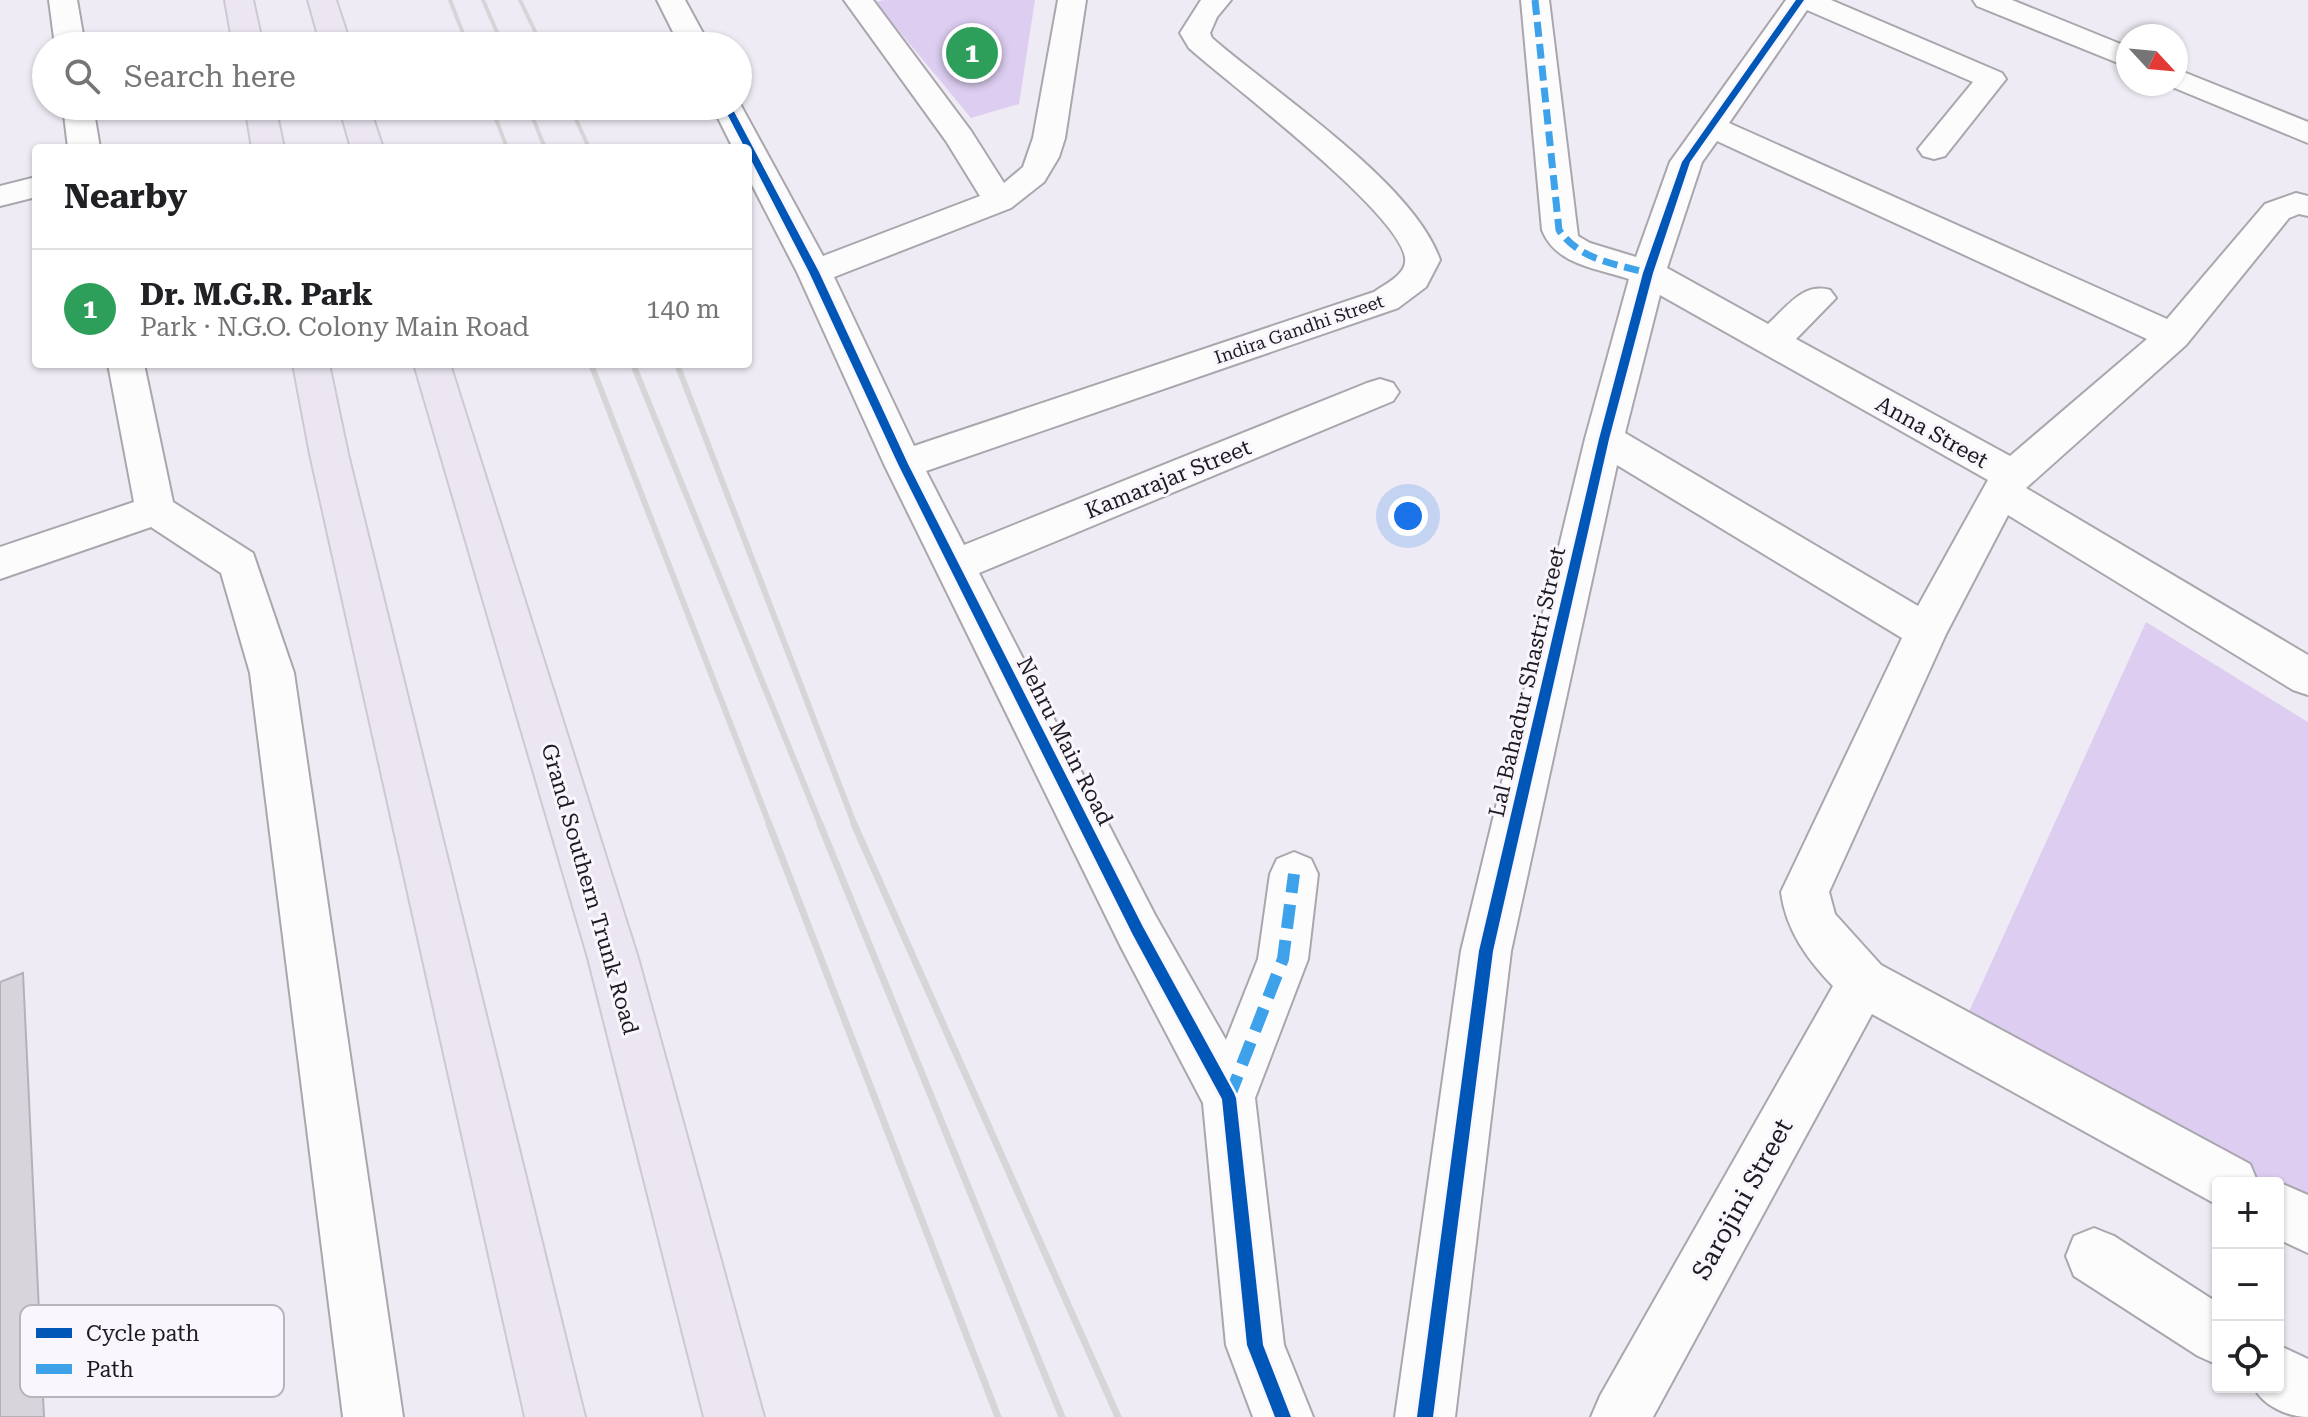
<!DOCTYPE html>
<meta charset="utf-8">
<style>
:root{--surface:#fff;--page:#f2f2f2;--text:#202124;--muted:#757577;--line:#e0e0e0;--accent:#66646b}
body{margin:0;font-family:"Roboto Serif",serif;background:var(--page);color:var(--text)}
.controls{position:absolute;right:24px;bottom:24px;display:grid;overflow:hidden;border-radius:8px;box-shadow:0 2px 6px #0004}
.controls button{width:72px;height:72px;display:grid;place-items:center;padding:0;border:0;border-bottom:2px solid var(--line);background:var(--surface);color:var(--text);font:40px sans-serif}
.compass{position:absolute;left:2116px;top:24px;width:72px;height:72px;border-radius:50%;background:var(--surface);box-shadow:0 2px 6px #0004;rotate:116deg}
.you{position:absolute;left:1408px;top:516px;width:28px;height:28px;margin:-20px;border:6px solid #fff;border-radius:50%;background:#1a73e8;box-shadow:0 0 0 12px #1a73e833}
.badge{display:grid;place-items:center;width:52px;height:52px;border-radius:50%;background:var(--accent);color:#fff;font-size:26px;font-weight:700}
.pin{position:absolute;translate:-50% -50%;border:4px solid #fff;box-shadow:0 2px 8px #0006}
.list{margin:0;padding:0;list-style:none}
h2{display:flex;justify-content:space-between;align-items:center;height:104px;margin:0;padding:0 32px;font-size:34px}
h2 small{font-size:26px;font-weight:400;color:var(--muted)}
.list li{display:grid;grid-template-columns:52px 1fr auto;gap:24px;align-items:center;box-sizing:border-box;height:120px;padding:0 32px;border-top:2px solid var(--line)}
.list b{display:block;font-size:30px;white-space:nowrap}
.list p{margin:0;font-size:26px;white-space:nowrap;color:var(--muted)}
.list em{font-size:26px;font-style:normal;color:var(--muted)}
.icon{flex:none;width:44px;height:44px;fill:none;stroke:currentColor;stroke-width:2;stroke-linecap:round;stroke-linejoin:round}
.map{position:relative;flex:none;width:2308px;height:1417px;overflow:hidden}
.search{position:absolute;background:var(--surface);box-shadow:0 2px 6px #0004;left:32px;top:32px;width:720px;height:88px;display:flex;align-items:center;gap:20px;box-sizing:border-box;padding:0 28px;border-radius:44px;color:var(--muted);font-size:30px}
.panel{position:absolute;background:var(--surface);box-shadow:0 2px 6px #0004;left:32px;top:144px;width:720px;height:224px;border-radius:8px}
.map>svg:first-child{display:block}
</style>
<div class="map">
<svg width="2308" height="1417" viewBox="0 0 2308 1417">
<rect width="100%" height="100%" fill="#efebf4"/>
<g fill="#ddcef1">
<path d="M 884,0 L 1035,0 L 1019,104 L 971,118 L 875,2 Z"/>
<path d="M 2146,622 L 2308,722 L 2308,1198 L 2278,1183 L 2220,1183 L 1963,1025 Z"/>
</g>
<path fill="#d7d4dc" stroke="#b4b1b8" stroke-width="2" d="M 23,973 L 44,1417 L 0,1417 L 0,982 Z"/>
<g fill="none" stroke-linecap="round" stroke-linejoin="round">
<defs>
<g id="minor">
<path d="M 49,0 L 77,0 L 85,46 L 55,46 Z"/>
<path d="M 657,0 L 685,0 L 710,46 L 680,46 Z"/>
<path d="M 844,0 L 873,0 L 971,131 L 1004,183 L 1023,167 L 1033,138 L 1058,0 L 1086,0 L 1065,138 L 1059,157 L 1044,182 L 1011,208 L 834,277 L 914,446 L 1374,292 C 1384,285 1403,276 1405,263 C 1413,222 1224,80 1189,48 L 1180,33 L 1201,0 L 1231,0 L 1217,17 L 1210,33 L 1212,38 C 1275,93 1414,183 1440,260 L 1426,287 L 1398,308 L 926,471 L 964,545 L 1367,383 L 1380,379 L 1393,383 L 1399,392 L 1393,401 L 979,573 L 1155,915 L 1226,1040 L 1258,959 L 1270,874 L 1277,859 L 1294,852 L 1311,859 L 1318,874 L 1308,959 L 1255,1098 L 1284,1345 L 1313,1417 L 1253,1417 L 1226,1345 L 1203,1103 L 1121,947 L 884,464 L 797,272 L 748,177 L 748,148 L 733,148 L 712,106 L 738,106 L 738,100 L 823,256 L 980,196 L 946,141 Z"/>
<path d="M 1521,0 L 1549,0 L 1578,236 L 1590,243 L 1636,257 L 1670,162 L 1786,0 L 1831,0 L 2002,73 L 2006,79 L 1945,156 L 1934,159 L 1923,156 L 1918,149 L 1973,82 L 1807,10 L 1729,123 L 2167,319 L 2265,204 L 2296,193 L 2308,196 L 2308,216 L 2299,214 L 2289,218 L 2186,345 L 2026,488 L 2308,655 L 2308,695 L 2293,690 L 2008,515 L 1946,634 L 1829,892 L 1835,914 L 1881,965 L 2250,1164 L 2258,1183 L 2218,1183 L 2218,1205 L 2212,1202 L 1872,1014 L 1653,1417 L 1591,1417 L 1600,1396 L 1833,986 C 1807,959 1786,930 1781,892 L 1902,638 L 1617,465 L 1511,951 L 1455,1417 L 1395,1417 L 1461,951 L 1585,439 L 1629,279 C 1596,268 1556,265 1542,230 ZM 1717,141 L 2147,339 L 2010,456 L 1796,339 L 1836,298 L 1830,290 C 1803,282 1787,307 1768,324 L 1667,268 L 1702,162 ZM 1660,295 L 1988,480 L 1918,606 L 1625,433 Z"/>
<path d="M 1973,0 L 2012,0 L 2128,47 L 2128,67 L 1977,6 Z"/>
<path d="M 2176,69 L 2308,122 L 2308,143 L 2165,84 L 2176,84 Z"/>
<path d="M 63,106 L 93,106 L 100,148 L 68,148 Z"/>
<path d="M 36,177 L 36,197 L 0,206 L 0,186 Z"/>
<path d="M 108,364 L 144,364 L 173,502 L 253,553 L 294,673 L 403,1417 L 343,1417 L 250,673 L 221,573 L 151,527 L 0,579 L 0,547 L 134,502 Z"/>
<path d="M 2278,1182 L 2308,1195 L 2308,1253 L 2278,1239 L 2278,1183 L 2274,1183 Z"/>
<path d="M 2094,1228 L 2114,1236 L 2218,1303 L 2218,1365 L 2198,1356 L 2074,1276 L 2066,1256 L 2074,1236 Z"/>
<path d="M 2278,1345 L 2308,1359 L 2308,1417 C 2289,1417 2262,1406 2254,1387 L 2278,1387 Z"/>
</g>
<g id="highway">
<path d="M 225,0 L 253,0 L 263,46 L 233,46 Z"/>
<path d="M 308,0 L 336,0 L 351,46 L 321,46 Z"/>
<path d="M 245,106 L 275,106 L 284,148 L 252,148 Z"/>
<path d="M 339,106 L 369,106 L 383,148 L 351,148 Z"/>
<path d="M 293,364 L 329,364 L 348,454 L 585,1417 L 525,1417 L 310,454 Z"/>
<path d="M 414,364 L 450,364 L 638,958 L 764,1417 L 704,1417 L 588,958 Z"/>
</g>
</defs>
<use href="#minor" stroke="#a9a6ad" stroke-width="4"/>
<use href="#highway" stroke="#cccacf" stroke-width="4"/>
<use href="#minor" fill="#fdfcfd" fill-rule="evenodd"/>
<use href="#highway" fill="#ebe6f1" fill-rule="evenodd"/>
<g stroke="#d6d6d8" stroke-width="4">
<path d="M 450,0 L 468,46"/>
<path d="M 483,0 L 503,46"/>
<path d="M 520,0 L 542,46"/>
<path d="M 491,106 L 507,148"/>
<path d="M 528,106 L 545,148"/>
<path d="M 570,106 L 589,148"/>
</g>
<g stroke="#d6d6d8" stroke-width="6">
<path d="M 591,364 L 770,826"/>
<path d="M 633,364 L 821,826"/>
<path d="M 677,364 L 855,826"/>
</g>
<g stroke="#d6d6d8" stroke-width="7">
<path d="M 769,824 L 998,1417"/>
<path d="M 820,824 L 1062,1417"/>
<path d="M 854,824 L 1118,1417"/>
</g>
<path stroke="#3da2ea" stroke-width="7" stroke-dasharray="15 7" stroke-linecap="butt" d="M 1535,0 L 1559,230 C 1579,260 1616,264 1648,273"/>
<path stroke="#3da2ea" stroke-width="12" stroke-dasharray="24 12" stroke-linecap="butt" d="M 1229,1098 L 1283,959 L 1294,874"/>
<defs>
<g id="cycleway">
<path d="M 1796,0 L 1804,0 L 1690,162 L 1653,273 L 1609,439 L 1493,951 L 1433,1417 L 1417,1417 L 1479,951 L 1599,439 L 1643,273 L 1682,162 Z"/>
<path d="M 723,106 L 731,106 L 819,272 L 908,464 L 1143,927 L 1234,1093 L 1236,1098 L 1263,1345 L 1291,1417 L 1275,1417 L 1247,1345 L 1222,1099 L 1133,935 L 898,464 L 809,272 L 748,154 L 748,148 L 745,148 Z"/>
</g>
</defs>
<use href="#cycleway" stroke="#f9f6fd" stroke-width="5"/>
<use href="#cycleway" fill="#0057b8" fill-rule="evenodd"/>
</g>
<g text-anchor="middle" dominant-baseline="central" stroke-width="6" stroke-linejoin="round" paint-order="stroke">
<g font-size="18" fill="#1d1b21" stroke="#f9f6fd">
<text transform="translate(1299 329) rotate(-19)">Indira Gandhi Street</text>
</g>
<g font-size="22" fill="#1d1b21" stroke="#f9f6fd">
<text transform="translate(1932 432) rotate(29)">Anna Street</text>
<text transform="translate(1168 479) rotate(-22)">Kamarajar Street</text>
<text transform="translate(1527 682) rotate(-77)">Lal Bahadur Shastri Street</text>
<text transform="translate(1065 741) rotate(63)">Nehru Main Road</text>
<text transform="translate(590 889) rotate(74)">Grand Southern Trunk Road</text>
</g>
<g font-size="26" fill="#1d1b21" stroke="#f9f6fd">
<text transform="translate(1742 1199) rotate(-61)">Sarojini Street</text>
</g>
</g>
<rect x="20" y="1305" width="264" height="92" rx="12" fill="#f9f6fd" stroke="#b7b4bb" stroke-width="2"/>
<rect x="36" y="1328" width="36" height="10" fill="#0057b8"/>
<rect x="36" y="1364" width="36" height="10" fill="#3da2ea"/>
<g font-size="22" fill="#1d1b21">
<text x="86" y="1341">Cycle path</text>
<text x="86" y="1377">Path</text>
</g>
</svg>
<div class="controls">
<button>+</button>
<button>−</button>
<button><svg class="icon" aria-label="locate" viewBox="0 0 24 24"><circle cx="12" cy="12" r="6"/><path d="M12 2v4M12 18v4M2 12h4M18 12h4"/></svg></button>
</div>
<svg class="compass" viewBox="-18 -18 36 36"><path d="M0-13l5 13h-10z" fill="#e53935"/><path d="M0 13l5-13h-10z" fill="#757577"/></svg>
<div class="you"></div>
<div class="pin badge" style="left:972px;top:53px;background:#2e9e5b">1</div>
<div class="search"><svg class="icon" aria-label="search" viewBox="0 0 24 24"><circle cx="10" cy="10" r="6"/><path d="M15 15l6 6"/></svg>Search here</div>
<section class="panel">
<h2>Nearby<small></small></h2>
<ul class="list">
<li><span class="badge" style="background:#2e9e5b">1</span><div><b>Dr. M.G.R. Park</b><p>Park · N.G.O. Colony Main Road</p></div><em>140 m</em></li>
</ul>
</section>
</div>
